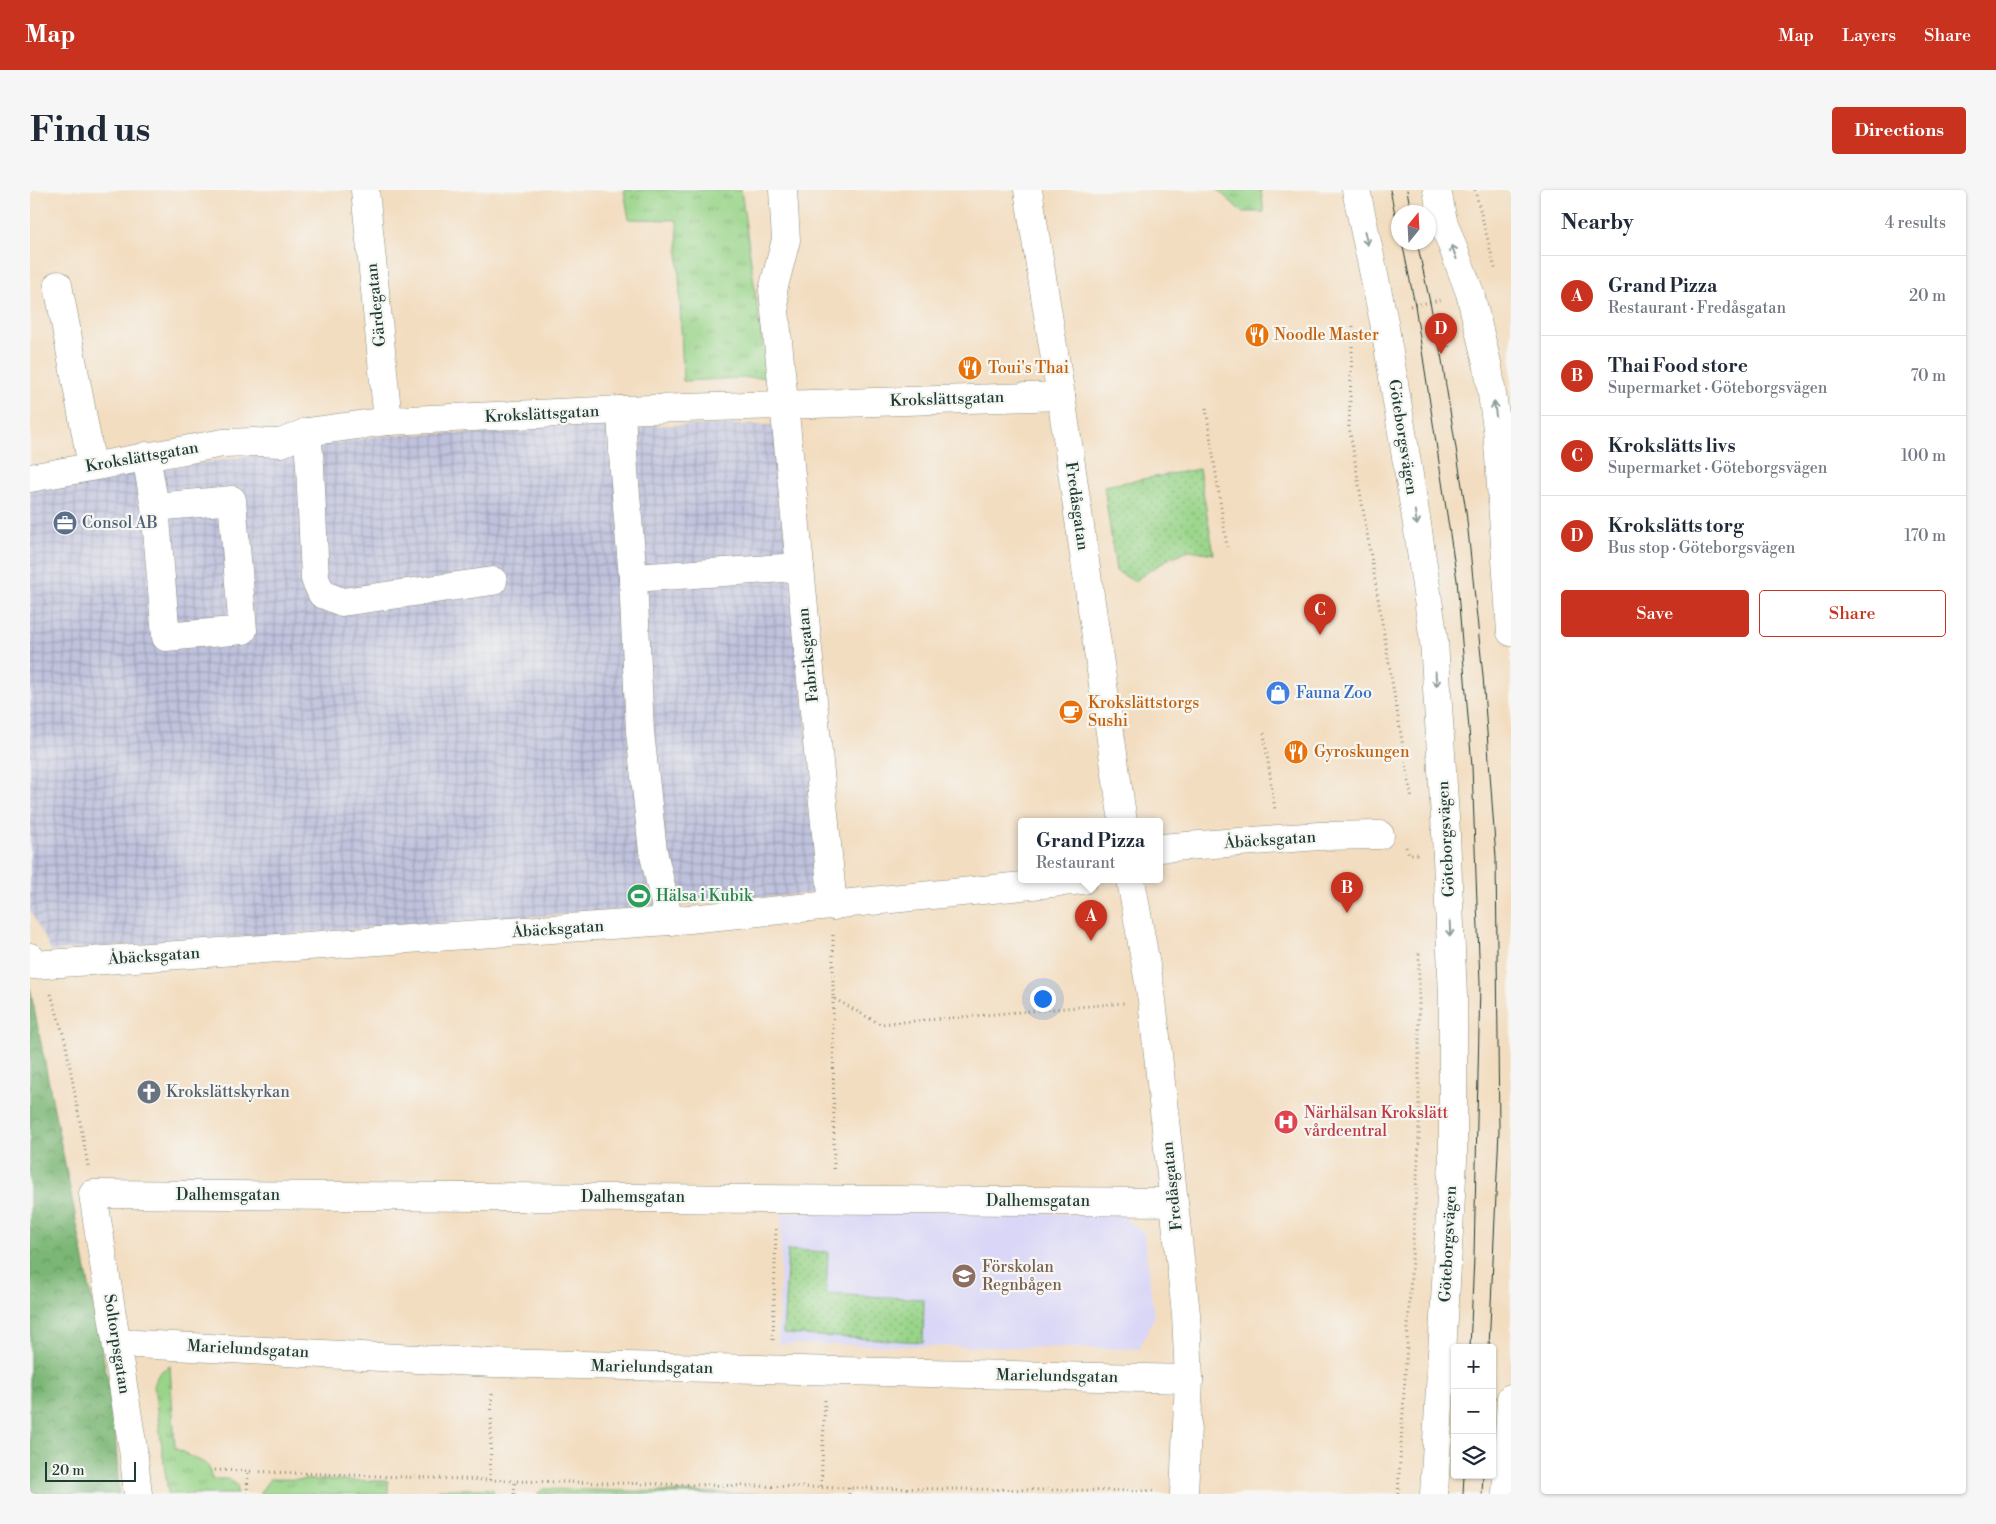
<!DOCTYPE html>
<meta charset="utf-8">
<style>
:root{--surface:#fff;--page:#f6f6f7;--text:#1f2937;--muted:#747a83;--line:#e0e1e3;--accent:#c8321e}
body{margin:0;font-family:"Libre Bodoni",serif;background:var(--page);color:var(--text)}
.controls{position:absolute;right:15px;bottom:15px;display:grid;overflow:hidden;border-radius:5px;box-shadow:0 1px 4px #0004}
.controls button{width:45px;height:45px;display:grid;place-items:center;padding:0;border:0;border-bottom:1px solid var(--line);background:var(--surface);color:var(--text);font:25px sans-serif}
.compass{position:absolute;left:1361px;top:15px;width:45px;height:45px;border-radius:50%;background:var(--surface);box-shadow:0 1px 4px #0004;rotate:18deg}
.scale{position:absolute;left:15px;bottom:12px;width:91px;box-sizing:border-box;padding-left:5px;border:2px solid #1f3d34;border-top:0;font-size:14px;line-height:18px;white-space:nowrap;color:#1f3d34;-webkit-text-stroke:4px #f6f6f2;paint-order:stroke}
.you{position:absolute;left:1012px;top:808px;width:18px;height:18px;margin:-12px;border:4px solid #fff;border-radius:50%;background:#1a73e8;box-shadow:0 0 0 8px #1a73e833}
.badge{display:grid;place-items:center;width:32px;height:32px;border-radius:50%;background:var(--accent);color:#fff;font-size:16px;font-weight:700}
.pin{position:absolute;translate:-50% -41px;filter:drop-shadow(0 1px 2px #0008)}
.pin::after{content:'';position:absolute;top:26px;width:18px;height:15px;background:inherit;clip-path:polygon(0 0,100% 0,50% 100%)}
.popup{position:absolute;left:988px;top:628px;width:145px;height:65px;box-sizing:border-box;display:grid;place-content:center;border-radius:5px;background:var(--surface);filter:drop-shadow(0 1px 4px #0005);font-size:16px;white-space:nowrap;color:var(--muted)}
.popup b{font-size:19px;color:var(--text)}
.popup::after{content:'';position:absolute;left:50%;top:100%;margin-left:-10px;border:10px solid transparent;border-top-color:var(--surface)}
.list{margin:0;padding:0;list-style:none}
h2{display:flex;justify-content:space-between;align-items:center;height:65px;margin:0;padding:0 20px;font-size:21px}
h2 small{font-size:16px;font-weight:400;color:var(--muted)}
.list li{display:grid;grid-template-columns:32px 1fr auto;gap:15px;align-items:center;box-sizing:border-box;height:80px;padding:0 20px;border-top:1px solid var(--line)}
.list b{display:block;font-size:19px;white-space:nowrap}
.list p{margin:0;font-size:16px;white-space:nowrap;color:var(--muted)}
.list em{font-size:16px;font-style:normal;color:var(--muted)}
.actions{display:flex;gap:10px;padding:15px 20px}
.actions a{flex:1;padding:11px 0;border:1px solid var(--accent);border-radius:5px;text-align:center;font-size:18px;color:var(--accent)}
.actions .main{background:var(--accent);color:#fff}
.icon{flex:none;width:28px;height:28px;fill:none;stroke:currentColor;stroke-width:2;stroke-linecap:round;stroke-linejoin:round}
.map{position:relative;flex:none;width:1481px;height:1304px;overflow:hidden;border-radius:5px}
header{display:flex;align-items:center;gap:30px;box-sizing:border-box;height:70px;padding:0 25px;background:var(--accent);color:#fff}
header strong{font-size:24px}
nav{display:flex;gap:28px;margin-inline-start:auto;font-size:18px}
.intro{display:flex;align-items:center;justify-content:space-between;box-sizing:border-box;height:120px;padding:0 30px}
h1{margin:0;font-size:35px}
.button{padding:12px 22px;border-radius:5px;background:var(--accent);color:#fff;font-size:18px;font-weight:700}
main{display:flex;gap:30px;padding:0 30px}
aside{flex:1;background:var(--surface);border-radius:5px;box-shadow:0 1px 4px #0004}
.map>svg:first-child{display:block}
</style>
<header>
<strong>Map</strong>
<nav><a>Map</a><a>Layers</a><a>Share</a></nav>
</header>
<div class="intro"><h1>Find us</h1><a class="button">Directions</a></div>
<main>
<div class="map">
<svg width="1481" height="1304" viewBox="0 0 1481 1304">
<defs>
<pattern id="industrial-grid" width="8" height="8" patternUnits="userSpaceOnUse" patternTransform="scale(1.25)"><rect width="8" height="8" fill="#c0c2dd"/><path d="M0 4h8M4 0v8" fill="none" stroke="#9b9fb4"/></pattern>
<pattern id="grass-tufts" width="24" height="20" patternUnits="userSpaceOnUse" patternTransform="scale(1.25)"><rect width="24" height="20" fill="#99d488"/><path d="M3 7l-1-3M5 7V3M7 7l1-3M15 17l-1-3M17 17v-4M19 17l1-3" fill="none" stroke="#7cad70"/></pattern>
<pattern id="forest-crowns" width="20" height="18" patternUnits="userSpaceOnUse" patternTransform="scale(1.25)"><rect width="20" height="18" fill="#7ab674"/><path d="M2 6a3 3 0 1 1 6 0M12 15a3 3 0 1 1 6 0" fill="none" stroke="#639560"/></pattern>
<pattern id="park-dots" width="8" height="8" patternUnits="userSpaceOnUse" patternTransform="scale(1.25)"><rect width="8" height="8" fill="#99d488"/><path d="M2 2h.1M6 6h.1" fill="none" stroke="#7cad70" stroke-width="1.8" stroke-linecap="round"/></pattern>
</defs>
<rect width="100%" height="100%" fill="#f6f6f2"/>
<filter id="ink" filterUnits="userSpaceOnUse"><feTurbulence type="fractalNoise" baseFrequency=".02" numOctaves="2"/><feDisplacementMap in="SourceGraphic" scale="10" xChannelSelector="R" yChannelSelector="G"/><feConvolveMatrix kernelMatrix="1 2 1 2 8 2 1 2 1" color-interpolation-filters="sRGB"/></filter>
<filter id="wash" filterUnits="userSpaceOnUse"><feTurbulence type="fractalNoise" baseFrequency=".0096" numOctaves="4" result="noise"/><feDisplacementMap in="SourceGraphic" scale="20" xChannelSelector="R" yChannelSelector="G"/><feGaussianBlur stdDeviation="1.12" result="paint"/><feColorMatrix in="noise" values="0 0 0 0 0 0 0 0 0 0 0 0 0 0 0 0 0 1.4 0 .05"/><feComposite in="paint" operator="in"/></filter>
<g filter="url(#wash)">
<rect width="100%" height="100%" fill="#f3ddc0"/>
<path fill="#d9d6f7" d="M 870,1020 L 1092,1025 L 1114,1044 L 1124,1127 L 1109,1159 L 748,1154 L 752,1023 Z"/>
<path fill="url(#industrial-grid)" d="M 744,235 L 795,702 L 621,718 L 21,761 L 0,720 L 0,299 L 349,246 L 486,241 L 502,236 Z"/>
<g fill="url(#grass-tufts)" stroke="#5c885e">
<path d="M 594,0 L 711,0 L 737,187 L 653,191 L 647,30 L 599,29 Z"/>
<path d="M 1188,0 L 1231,0 L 1234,22 L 1212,22 Z"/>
<path d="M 140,1176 L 145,1258 L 178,1275 L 182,1289 L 200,1289 L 207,1295 L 207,1304 L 138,1304 L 124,1196 C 127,1184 130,1181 140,1176 Z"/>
<path d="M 240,1289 L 358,1291 L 358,1304 L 231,1304 L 231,1301 Z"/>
<path d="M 513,1299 L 729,1304 L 507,1304 Z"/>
</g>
<path fill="url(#forest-crowns)" stroke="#4c7a54" d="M 0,798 L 84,1221 L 89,1304 L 0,1304 Z"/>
<g fill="url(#park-dots)" stroke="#5c885e">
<path d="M 1169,279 L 1184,364 L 1159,360 L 1138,369 L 1104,391 L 1086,381 L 1074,296 Z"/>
<path d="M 758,1060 L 798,1062 L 796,1104 L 894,1109 L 893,1152 L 753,1144 Z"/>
<rect x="408" y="1299" width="55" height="5"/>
</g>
</g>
<g filter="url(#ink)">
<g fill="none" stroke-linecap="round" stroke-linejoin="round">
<defs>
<g id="minor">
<path d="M 335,0 L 358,231"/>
<path d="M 753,0 L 756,50 L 743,100 L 803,716"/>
<path d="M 998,0 L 1031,206 L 1093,632"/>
<path d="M 28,95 L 62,276"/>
<path d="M 591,220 L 594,281 L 603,388 L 610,542 L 623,661 L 639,731"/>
<path d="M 277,242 L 280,276 L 285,389 L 292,404 L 312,412 L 463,391"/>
<path d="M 116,266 L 125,317 L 136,447 L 213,440 L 202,310 L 125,317"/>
<path d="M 0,288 L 193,253 L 223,252 L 251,253 L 277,242 L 358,231 L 591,220 L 1031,206"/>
<path d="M 603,388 L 770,377"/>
<path d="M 1130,658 L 1289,646 L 1350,645"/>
<path d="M 1101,690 L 1122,810 L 1156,1124 L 1159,1189 L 1154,1304"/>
<path d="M 0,767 L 3,775 L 639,731 L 1053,690"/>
<path d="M 87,1153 L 463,1173 L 1159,1189"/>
<path d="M 108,1304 L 103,1259 L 63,1004 L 1143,1012"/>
</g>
<g id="major">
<path d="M 1326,0 L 1354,132 L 1387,334 L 1404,451 L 1416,644 L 1423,806 L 1423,970 L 1404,1304"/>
<path d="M 1407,0 L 1413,31 L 1440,103 L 1458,177 L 1467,238 L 1481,442"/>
<path d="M 1476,1304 L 1481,1208"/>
</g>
</defs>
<use href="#minor" stroke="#898d7a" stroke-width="29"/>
<use href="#major" stroke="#898d7a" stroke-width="29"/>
<g stroke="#898d7a" stroke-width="3" stroke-dasharray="1 4" stroke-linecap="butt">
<path d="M 1445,0 L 1466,82"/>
<path d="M 1380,116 L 1411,110"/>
<path d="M 1323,136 L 1319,236 L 1382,610"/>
<path d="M 1417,141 L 1419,158"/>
<path d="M 1176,218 L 1197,357"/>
<path d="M 1234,543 L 1245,620"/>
<path d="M 1376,657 L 1379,664 L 1388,664"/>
<path d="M 803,745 L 803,808 L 850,834 L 1094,813"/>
<path d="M 21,804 L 35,850 L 58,976"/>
<path d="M 803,808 L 804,981"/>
<path d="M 743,1150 L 746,1038"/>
<path d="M 185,1280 L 485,1291"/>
<path d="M 460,1290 L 462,1201"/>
<path d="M 791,1296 L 795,1210"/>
<path d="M 217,1304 L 218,1281"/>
<path d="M 484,1304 L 485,1291 L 819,1298 L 1126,1301"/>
<path d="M 819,1304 L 819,1298"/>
<path d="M 1368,1304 L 1389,951 L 1389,761"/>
</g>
<use href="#minor" stroke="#fff" stroke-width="28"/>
<use href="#major" stroke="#fff" stroke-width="28"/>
<g stroke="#1f3d34" stroke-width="1">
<path d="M 1360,0 L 1368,38"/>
<path d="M 1377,0 L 1381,22"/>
<path d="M 1372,52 L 1385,115 L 1427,390 L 1442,577 L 1450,793 L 1444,1067 L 1440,1158"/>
<path d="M 1387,52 L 1411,164 L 1436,321 L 1453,486 L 1466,668 L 1469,940 L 1459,1158"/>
<path d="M 1433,1304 L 1434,1285"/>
<path d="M 1452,1304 L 1453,1285"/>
</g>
</g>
<defs><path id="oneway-shaft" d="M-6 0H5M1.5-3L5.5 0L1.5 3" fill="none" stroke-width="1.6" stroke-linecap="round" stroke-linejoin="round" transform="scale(1.25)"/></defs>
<g stroke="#8f9e9a">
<use href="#oneway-shaft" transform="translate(1336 48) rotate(78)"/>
<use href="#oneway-shaft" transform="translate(1424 62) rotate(-110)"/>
<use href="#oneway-shaft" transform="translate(1465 219) rotate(-98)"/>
<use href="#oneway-shaft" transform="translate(1386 328) rotate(81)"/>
<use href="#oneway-shaft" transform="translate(1406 489) rotate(86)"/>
<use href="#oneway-shaft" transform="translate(1420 739) rotate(88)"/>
</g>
</g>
<defs>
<symbol id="restaurant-disc" viewBox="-11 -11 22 22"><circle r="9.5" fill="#e8710a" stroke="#f6f6f2"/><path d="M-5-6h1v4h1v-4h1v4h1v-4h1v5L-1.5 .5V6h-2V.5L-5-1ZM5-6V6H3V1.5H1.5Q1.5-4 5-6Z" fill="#fff"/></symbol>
<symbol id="office-disc" viewBox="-11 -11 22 22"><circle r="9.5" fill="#5c6f8a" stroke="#f6f6f2"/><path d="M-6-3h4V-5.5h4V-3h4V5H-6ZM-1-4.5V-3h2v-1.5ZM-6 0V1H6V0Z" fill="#fff"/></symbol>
<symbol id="shop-disc" viewBox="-11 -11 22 22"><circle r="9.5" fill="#3f7fe0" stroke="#f6f6f2"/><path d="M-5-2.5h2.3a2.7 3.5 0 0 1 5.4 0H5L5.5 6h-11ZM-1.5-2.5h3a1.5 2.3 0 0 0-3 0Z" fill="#fff"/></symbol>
<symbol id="cafe-disc" viewBox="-11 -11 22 22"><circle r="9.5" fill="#e8710a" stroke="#f6f6f2"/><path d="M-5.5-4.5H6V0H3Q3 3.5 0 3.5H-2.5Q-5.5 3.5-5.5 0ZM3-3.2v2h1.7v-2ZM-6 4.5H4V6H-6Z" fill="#fff"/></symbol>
<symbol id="stadium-disc" viewBox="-11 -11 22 22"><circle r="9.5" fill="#2e9e5b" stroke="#f6f6f2"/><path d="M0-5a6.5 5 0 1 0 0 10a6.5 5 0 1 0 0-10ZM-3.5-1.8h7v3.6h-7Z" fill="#fff"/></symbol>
<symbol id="church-disc" viewBox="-11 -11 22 22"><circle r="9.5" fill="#6b7280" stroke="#f6f6f2"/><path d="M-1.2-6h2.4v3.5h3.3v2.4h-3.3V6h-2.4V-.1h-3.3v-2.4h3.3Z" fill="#fff"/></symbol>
<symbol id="hospital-disc" viewBox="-11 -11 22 22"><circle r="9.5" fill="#e0444e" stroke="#f6f6f2"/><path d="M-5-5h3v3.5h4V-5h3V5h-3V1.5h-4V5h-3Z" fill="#fff"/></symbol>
<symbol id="school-disc" viewBox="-11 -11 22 22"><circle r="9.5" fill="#8d6e63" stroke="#f6f6f2"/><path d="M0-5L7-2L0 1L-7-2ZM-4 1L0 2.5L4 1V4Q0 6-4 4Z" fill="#fff"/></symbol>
</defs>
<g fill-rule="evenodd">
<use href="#restaurant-disc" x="1213" y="131" width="28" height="28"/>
<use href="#restaurant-disc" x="926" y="164" width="28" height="28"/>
<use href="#office-disc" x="21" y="319" width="28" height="28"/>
<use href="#shop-disc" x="1234" y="489" width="28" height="28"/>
<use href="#cafe-disc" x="1027" y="508" width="28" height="28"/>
<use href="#restaurant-disc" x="1252" y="548" width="28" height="28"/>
<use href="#stadium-disc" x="595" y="692" width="28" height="28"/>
<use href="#church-disc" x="105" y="888" width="28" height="28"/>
<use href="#hospital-disc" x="1242" y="918" width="28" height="28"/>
<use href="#school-disc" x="920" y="1072" width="28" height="28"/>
</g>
<g text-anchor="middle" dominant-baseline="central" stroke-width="4.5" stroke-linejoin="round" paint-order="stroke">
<g font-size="16" fill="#1f3d34" stroke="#f6f6f2">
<text transform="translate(346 115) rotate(-96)">Gärdegatan</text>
<text transform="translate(917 209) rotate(-2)">Krokslättsgatan</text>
<text transform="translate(512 224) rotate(-3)">Krokslättsgatan</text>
<text transform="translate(1373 247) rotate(81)">Göteborgsvägen</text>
<text transform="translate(112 267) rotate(-10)">Krokslättsgatan</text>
<text transform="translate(1047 316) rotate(82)">Fredåsgatan</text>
<text transform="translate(778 465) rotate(-96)">Fabriksgatan</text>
<text transform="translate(1416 649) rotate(-93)">Göteborgsvägen</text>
<text transform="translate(1240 650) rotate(-4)">Åbäcksgatan</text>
<text transform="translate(528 739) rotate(-4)">Åbäcksgatan</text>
<text transform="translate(124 766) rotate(-4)">Åbäcksgatan</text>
<text transform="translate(1142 996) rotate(-96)">Fredåsgatan</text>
<text x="198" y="1005">Dalhemsgatan</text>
<text x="603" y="1007">Dalhemsgatan</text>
<text x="1008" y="1011">Dalhemsgatan</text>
<text transform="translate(1418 1054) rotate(-87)">Göteborgsvägen</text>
<text transform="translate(87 1154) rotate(81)">Soltorpsgatan</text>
<text transform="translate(218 1159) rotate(3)">Marielundsgatan</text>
<text transform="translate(622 1177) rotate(1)">Marielundsgatan</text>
<text transform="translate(1027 1186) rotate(1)">Marielundsgatan</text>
</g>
<g font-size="16" fill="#c56008" stroke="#f6f6f2" text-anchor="start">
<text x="1244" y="145">Noodle Master</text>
<text x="958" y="178">Toui's Thai</text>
<text x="1058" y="513">Krokslättstorgs<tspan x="1058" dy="18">Sushi</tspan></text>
<text x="1284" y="562">Gyroskungen</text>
</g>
<g font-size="16" fill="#4e5e75" stroke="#f6f6f2" text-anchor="start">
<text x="52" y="333">Consol AB</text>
</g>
<g font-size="16" fill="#366cbe" stroke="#f6f6f2" text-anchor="start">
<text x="1266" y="503">Fauna Zoo</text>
</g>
<g font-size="16" fill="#27864d" stroke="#f6f6f2" text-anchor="start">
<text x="626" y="706">Hälsa i Kubik</text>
</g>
<g font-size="16" fill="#5b616d" stroke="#f6f6f2" text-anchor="start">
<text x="136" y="902">Krokslättskyrkan</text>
</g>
<g font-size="16" fill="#be3a42" stroke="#f6f6f2" text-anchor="start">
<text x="1274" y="923">Närhälsan Krokslätt<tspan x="1274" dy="18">vårdcentral</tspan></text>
</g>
<g font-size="16" fill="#785e54" stroke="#f6f6f2" text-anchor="start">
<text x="952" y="1077">Förskolan<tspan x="952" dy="18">Regnbågen</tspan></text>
</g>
</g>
</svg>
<div class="controls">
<button>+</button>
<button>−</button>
<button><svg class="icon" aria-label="layers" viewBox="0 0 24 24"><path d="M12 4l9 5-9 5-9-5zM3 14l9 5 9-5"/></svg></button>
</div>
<svg class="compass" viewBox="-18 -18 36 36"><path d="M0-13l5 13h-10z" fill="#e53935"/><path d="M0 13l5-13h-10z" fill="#747a83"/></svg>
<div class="scale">20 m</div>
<div class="you"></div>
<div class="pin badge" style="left:1061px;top:751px">A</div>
<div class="popup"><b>Grand Pizza</b>Restaurant</div>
<div class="pin badge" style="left:1317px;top:723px">B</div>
<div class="pin badge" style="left:1290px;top:445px">C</div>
<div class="pin badge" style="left:1411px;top:164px">D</div>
</div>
<aside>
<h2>Nearby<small>4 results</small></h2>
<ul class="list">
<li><span class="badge">A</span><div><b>Grand Pizza</b><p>Restaurant · Fredåsgatan</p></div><em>20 m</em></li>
<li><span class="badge">B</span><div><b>Thai Food store</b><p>Supermarket · Göteborgsvägen</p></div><em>70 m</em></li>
<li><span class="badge">C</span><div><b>Krokslätts livs</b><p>Supermarket · Göteborgsvägen</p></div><em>100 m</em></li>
<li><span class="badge">D</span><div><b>Krokslätts torg</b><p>Bus stop · Göteborgsvägen</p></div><em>170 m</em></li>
</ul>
<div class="actions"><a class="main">Save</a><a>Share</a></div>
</aside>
</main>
